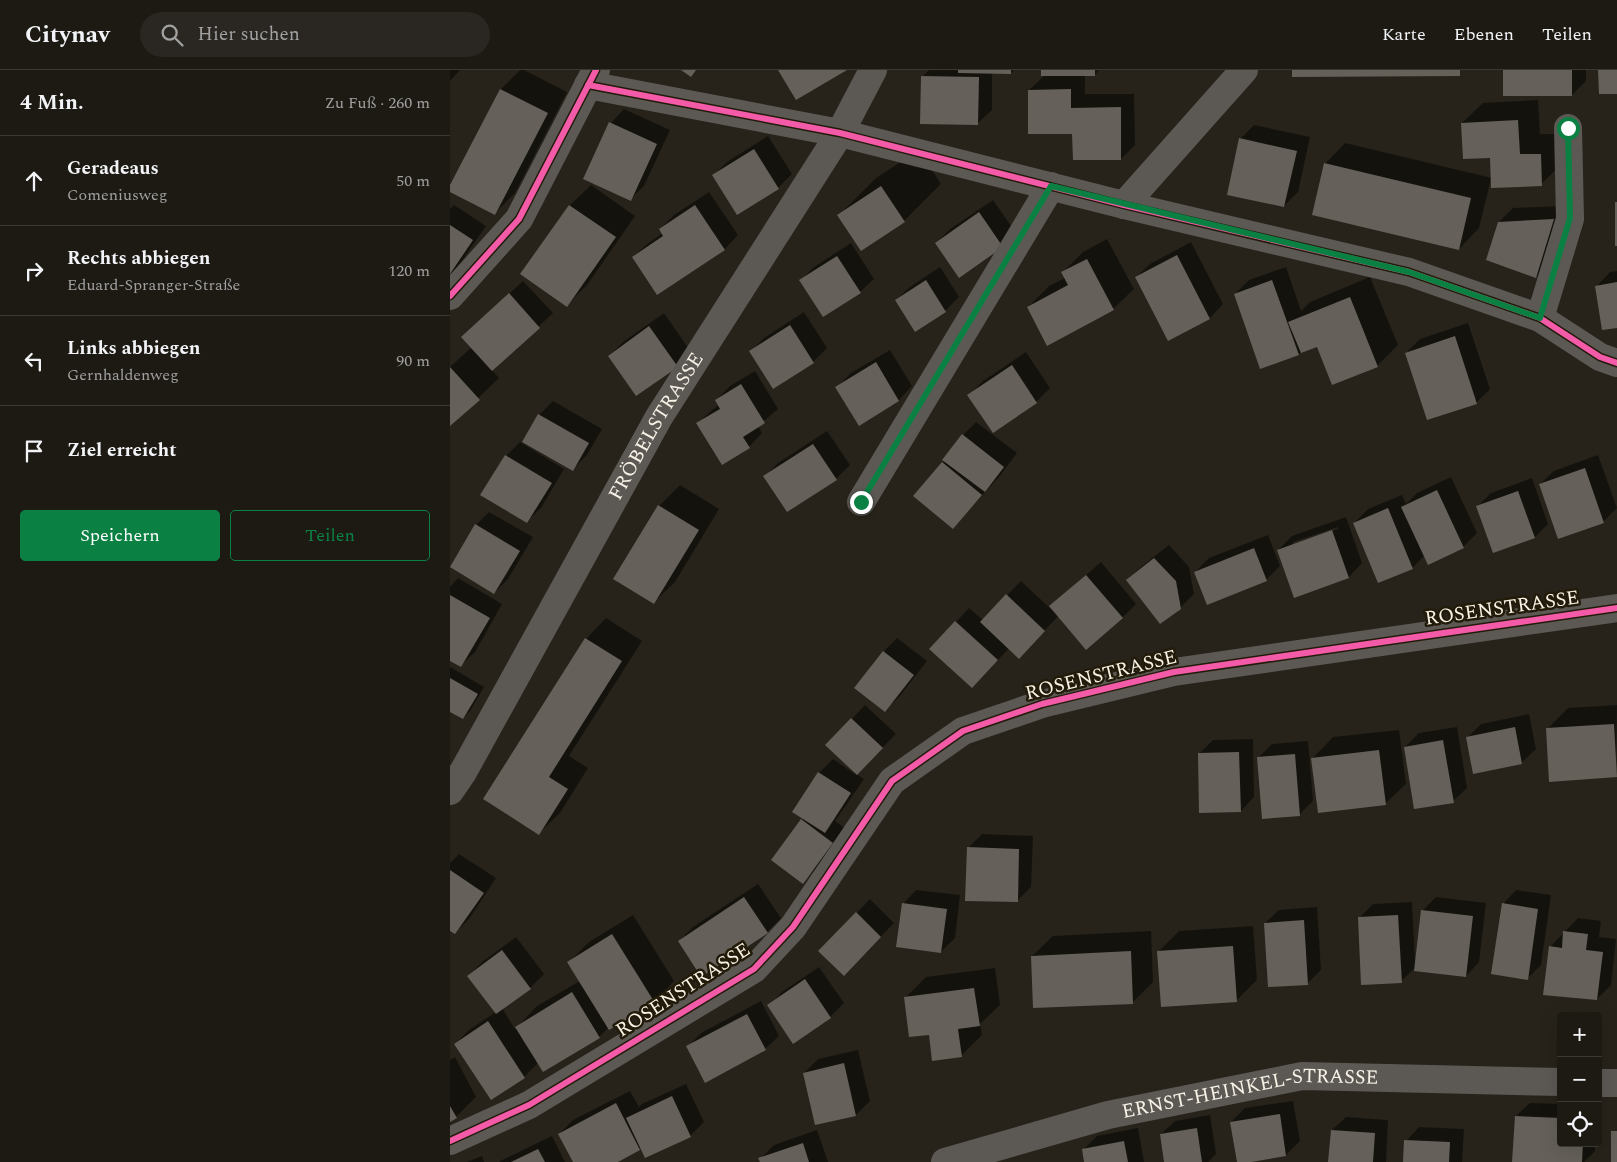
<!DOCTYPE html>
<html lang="de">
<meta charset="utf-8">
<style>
:root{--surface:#1d1a14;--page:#2a2722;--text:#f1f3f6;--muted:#a0a1a0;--line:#3b3834;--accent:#0b8043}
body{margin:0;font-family:Spectral,serif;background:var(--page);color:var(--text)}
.controls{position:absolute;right:15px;bottom:15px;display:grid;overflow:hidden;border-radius:5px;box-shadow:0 5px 20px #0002}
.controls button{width:45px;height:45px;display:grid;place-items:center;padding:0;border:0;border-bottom:1px solid var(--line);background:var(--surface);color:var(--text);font:25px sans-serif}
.stop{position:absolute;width:15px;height:15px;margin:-11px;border:4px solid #0b8043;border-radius:50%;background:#fff}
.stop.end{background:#0b8043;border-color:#fff;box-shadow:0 1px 5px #0008}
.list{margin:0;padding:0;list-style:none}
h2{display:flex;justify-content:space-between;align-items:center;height:65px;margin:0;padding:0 20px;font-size:21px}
h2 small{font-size:16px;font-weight:400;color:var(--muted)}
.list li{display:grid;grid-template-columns:32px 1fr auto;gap:15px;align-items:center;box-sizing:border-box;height:90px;padding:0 20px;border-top:1px solid var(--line)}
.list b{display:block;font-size:19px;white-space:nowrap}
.list p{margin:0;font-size:16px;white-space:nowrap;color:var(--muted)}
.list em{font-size:16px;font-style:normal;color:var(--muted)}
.actions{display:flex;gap:10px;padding:15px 20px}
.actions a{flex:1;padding:11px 0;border:1px solid var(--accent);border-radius:5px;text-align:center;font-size:18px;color:var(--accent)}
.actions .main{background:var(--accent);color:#fff}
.icon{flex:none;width:28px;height:28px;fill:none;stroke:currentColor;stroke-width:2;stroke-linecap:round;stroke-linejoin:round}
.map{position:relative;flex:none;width:1167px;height:1092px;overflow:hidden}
header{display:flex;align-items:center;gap:30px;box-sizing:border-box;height:70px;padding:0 25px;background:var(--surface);border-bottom:1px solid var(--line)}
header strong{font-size:24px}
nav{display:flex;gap:28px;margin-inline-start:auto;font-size:18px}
.search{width:350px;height:45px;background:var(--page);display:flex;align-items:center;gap:12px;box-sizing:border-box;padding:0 18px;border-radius:28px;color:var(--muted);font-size:19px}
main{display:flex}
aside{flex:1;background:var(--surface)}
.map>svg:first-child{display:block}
</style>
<header>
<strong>Citynav</strong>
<div class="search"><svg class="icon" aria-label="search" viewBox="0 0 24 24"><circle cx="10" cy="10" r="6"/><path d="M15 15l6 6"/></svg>Hier suchen</div>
<nav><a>Karte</a><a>Ebenen</a><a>Teilen</a></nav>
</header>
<main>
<aside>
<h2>4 Min.<small>Zu Fuß · 260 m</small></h2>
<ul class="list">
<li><svg class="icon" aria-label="ahead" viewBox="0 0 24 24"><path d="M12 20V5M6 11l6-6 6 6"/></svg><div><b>Geradeaus</b><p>Comeniusweg</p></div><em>50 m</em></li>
<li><svg class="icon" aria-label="right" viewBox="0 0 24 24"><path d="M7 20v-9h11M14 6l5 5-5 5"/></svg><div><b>Rechts abbiegen</b><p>Eduard-Spranger-Straße</p></div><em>120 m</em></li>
<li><svg class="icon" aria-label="left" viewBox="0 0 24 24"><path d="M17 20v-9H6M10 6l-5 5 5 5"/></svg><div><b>Links abbiegen</b><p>Gernhaldenweg</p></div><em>90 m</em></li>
<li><svg class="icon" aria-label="arrive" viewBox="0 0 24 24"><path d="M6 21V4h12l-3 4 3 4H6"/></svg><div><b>Ziel erreicht</b></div></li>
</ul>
<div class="actions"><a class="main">Speichern</a><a>Teilen</a></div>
</aside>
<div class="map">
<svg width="1167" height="1092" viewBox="0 0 1167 1092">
<rect width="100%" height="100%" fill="#27231a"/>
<g fill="#0007" fill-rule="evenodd">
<path d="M 0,0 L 10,0 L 0,11 Z"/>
<path d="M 70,0 L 74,0 L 117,22 L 65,123 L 44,144 L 0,121 L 0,118 L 51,19 Z"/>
<path d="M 479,0 L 564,0 L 561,3 L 542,3 L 542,40 L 528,53 L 472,7 Z"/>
<path d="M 592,0 L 649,0 L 645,5 L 635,5 L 635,24 L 684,24 L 685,75 L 671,89 L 623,63 L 579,20 L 595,5 Z"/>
<path d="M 1055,0 L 1136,0 L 1136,11 L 1122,25 Z"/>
<path d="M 1088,30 L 1090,64 L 1111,64 L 1112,94 L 1091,114 L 1041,109 L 1029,158 L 1009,179 L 875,94 L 895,73 L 1042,108 L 1041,87 L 1012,53 L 1033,33 Z"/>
<path d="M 174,39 L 220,60 L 194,116 L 180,129 L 135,108 L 161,53 Z"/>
<path d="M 804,55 L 860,67 L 848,122 L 834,136 L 790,69 Z"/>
<path d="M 318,66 L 342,104 L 328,118 L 263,106 L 277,92 Z"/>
<path d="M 469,80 L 491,114 L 454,151 L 389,145 L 426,108 Z"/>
<path d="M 141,115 L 185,146 L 137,215 L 117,235 L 72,204 L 120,135 Z"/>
<path d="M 259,122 L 288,165 L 275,179 L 208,223 L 183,187 L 197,174 L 213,163 L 210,159 L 224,145 Z"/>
<path d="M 543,130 L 566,163 L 552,176 L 486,173 L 500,159 Z"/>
<path d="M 4,135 L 36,156 L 9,195 L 0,204 L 0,139 Z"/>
<path d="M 1117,136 L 1099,193 L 1086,207 L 1049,152 L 1063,138 Z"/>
<path d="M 657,169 L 684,219 L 663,239 L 578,237 L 599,216 L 615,208 L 612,203 L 633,182 Z"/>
<path d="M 741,172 L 773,234 L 760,248 L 719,269 L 686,207 L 700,194 Z"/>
<path d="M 401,173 L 424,209 L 410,222 L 351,210 L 364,197 Z"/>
<path d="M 490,197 L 509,227 L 495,241 L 466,260 L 446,230 L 460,217 Z"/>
<path d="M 836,197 L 851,241 L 860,232 L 920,207 L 948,275 L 927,296 L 867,275 L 848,284 L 785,224 L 799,210 Z"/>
<path d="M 1167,201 L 1167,257 L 1147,216 L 1160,202 Z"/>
<path d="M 73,211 L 103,243 L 42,300 L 49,308 L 0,355 L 0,297 L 22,277 L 26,254 Z"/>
<path d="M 354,242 L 377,278 L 363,292 L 324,318 L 301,281 L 314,268 Z"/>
<path d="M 214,243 L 241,282 L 227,296 L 159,286 L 173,272 Z"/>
<path d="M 1018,253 L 1040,319 L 1026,333 L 956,283 L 970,269 Z"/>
<path d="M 440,280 L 462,316 L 449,330 L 409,354 L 387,317 L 401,303 Z"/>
<path d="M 576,282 L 600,318 L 586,332 L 519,325 L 533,311 Z"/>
<path d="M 305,301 L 328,339 L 308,356 L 312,363 L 299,377 L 248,353 L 262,340 L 269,335 L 266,330 L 280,316 Z"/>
<path d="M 103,331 L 152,359 L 137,385 L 123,399 L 89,345 Z"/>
<path d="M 526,352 L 567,383 L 549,407 L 503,457 L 493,393 L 513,365 Z"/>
<path d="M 377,361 L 400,395 L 386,409 L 337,441 L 315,406 L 328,393 Z"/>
<path d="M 70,372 L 114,399 L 91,438 L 77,451 L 56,386 Z"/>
<path d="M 1148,385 L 1167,438 L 1153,452 L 1090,414 L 1104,401 Z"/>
<path d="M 1001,407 L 1027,463 L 1013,477 L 975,485 L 962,498 L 904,453 L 918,439 L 952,425 L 956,434 L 967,423 Z"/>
<path d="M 1082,408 L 1098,454 L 1085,467 L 1027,437 L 1041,423 Z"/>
<path d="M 230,415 L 269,439 L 225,512 L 204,532 L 165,509 L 209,436 Z"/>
<path d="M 39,442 L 83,467 L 58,509 L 44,523 L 26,455 Z"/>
<path d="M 896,447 L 912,493 L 899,507 L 828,480 L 842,466 ZM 888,457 L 888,459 L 843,475 L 843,472 Z"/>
<path d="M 818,465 L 830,496 L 816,510 L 745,502 L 759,488 Z"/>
<path d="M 719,475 L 739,497 L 744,524 L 730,538 L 677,510 L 691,497 Z"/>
<path d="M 651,492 L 686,534 L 673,547 L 636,578 L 609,545 L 583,573 L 559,578 L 536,603 L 506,552 L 519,538 L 533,550 L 571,511 L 604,542 L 605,541 L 601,536 Z"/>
<path d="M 8,508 L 52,534 L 25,582 L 11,595 L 0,589 L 0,517 Z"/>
<path d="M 156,548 L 192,571 L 119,686 L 138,698 L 110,743 L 89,763 L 35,729 L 136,569 Z"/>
<path d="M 447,568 L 477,591 L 449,627 L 435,640 L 433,582 Z"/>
<path d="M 0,597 L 34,617 L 20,641 L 13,648 L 0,640 Z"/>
<path d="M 415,635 L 446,664 L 406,704 L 414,709 L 385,751 L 396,759 L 366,798 L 352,812 L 352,750 L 354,748 L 344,741 L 369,703 L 383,689 L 405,704 L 406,702 L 377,675 Z"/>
<path d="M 1167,635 L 1166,706 L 1097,659 L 1118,638 Z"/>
<path d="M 1079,644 L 1086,679 L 1072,692 L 1024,702 L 1017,668 L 1031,654 Z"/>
<path d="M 1007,657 L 1017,718 L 1003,731 L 955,677 L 969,663 Z"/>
<path d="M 949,660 L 956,714 L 935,734 L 863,688 L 883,667 Z"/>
<path d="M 803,669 L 804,727 L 791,741 L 749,684 L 763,670 Z"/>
<path d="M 858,671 L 863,731 L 849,745 L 808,688 L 822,674 Z"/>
<path d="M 532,764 L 583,766 L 581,817 L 567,831 L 518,778 Z"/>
<path d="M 9,784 L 46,808 L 19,849 L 5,863 L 0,859 L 0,793 Z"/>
<path d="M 308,814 L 331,848 L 317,862 L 252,905 L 229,871 L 243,857 Z"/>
<path d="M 466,820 L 510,825 L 505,868 L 491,882 L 453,834 Z"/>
<path d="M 1066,820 L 1101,825 L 1091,895 L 1077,909 L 1053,834 Z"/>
<path d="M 986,827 L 1036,833 L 1029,892 L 1016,906 L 966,897 L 951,911 L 909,848 L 923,834 L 962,832 L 965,893 L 966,893 L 972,841 Z"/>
<path d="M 420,829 L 444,853 L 394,904 L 370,881 Z"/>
<path d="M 867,837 L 871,900 L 857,914 L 815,853 L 829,840 Z"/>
<path d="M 183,845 L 224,911 L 204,932 L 159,957 L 149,967 L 88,993 L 74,1007 L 5,974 L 19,960 L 46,942 L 19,906 L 32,892 L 66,867 L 94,904 L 80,918 L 52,938 L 65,959 L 87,936 L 130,911 L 119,892 L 139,872 Z"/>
<path d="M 1128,848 L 1151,851 L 1149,867 L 1166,869 L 1161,915 L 1147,929 L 1100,877 Z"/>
<path d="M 803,856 L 807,910 L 786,931 L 708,882 L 729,861 Z"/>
<path d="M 701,861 L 703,912 L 683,932 L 584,937 L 582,886 L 603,866 Z"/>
<path d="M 369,897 L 394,933 L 380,947 L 343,972 L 319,936 L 332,922 Z"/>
<path d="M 545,898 L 550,935 L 530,954 L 532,965 L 511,986 L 480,963 L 456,927 L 476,907 Z"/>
<path d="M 311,931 L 329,966 L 315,979 L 238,977 L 251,963 Z"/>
<path d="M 408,980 L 420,1031 L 406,1045 L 366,1054 L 354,1003 L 368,989 Z"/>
<path d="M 5,987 L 26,1027 L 6,1047 L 0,1050 L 0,990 Z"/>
<path d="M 236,1014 L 254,1052 L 240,1066 L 192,1077 L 165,1092 L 124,1092 L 109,1064 L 123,1050 L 180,1021 L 189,1037 L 192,1034 Z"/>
<path d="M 843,1031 L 850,1071 L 836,1085 L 788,1092 L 781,1052 L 795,1038 Z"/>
<path d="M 1080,1033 L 1111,1034 L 1111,1073 L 1145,1073 L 1145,1081 L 1134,1092 L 1085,1092 L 1066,1046 Z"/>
<path d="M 760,1045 L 766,1084 L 758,1092 L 715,1092 L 711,1064 L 725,1051 Z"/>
<path d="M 896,1047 L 938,1050 L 936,1092 L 880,1092 L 882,1060 Z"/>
<path d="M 969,1057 L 1014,1059 L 1012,1092 L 955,1092 L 956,1071 Z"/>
<path d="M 688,1058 L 694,1092 L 636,1092 L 633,1080 L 647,1066 Z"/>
<path d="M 367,1060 L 378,1092 L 311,1092 L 310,1089 L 324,1075 Z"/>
<path d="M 102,1066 L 115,1092 L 49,1092 L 50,1091 Z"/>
<path d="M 32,1086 L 34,1092 L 17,1092 Z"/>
</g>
<g fill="#65615a">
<path d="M 231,0 L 246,0 L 241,7 Z"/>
<path d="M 328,0 L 397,0 L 346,30 Z"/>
<path d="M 508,0 L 561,0 L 561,4 L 508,3 Z"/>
<rect x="591" y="0" width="54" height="6"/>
<path d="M 842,0 L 1010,0 L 1010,6 L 842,7 Z"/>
<rect x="1053" y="0" width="69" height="26"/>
<path d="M 1148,0 L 1167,0 L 1167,24 L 1149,24 Z"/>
<path d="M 471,6 L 529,7 L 528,55 L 470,54 Z"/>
<path d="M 50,19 L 98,43 L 45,145 L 0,122 L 0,115 Z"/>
<path d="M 621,19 L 621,38 L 671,37 L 671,90 L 623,90 L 622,64 L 578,64 L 578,20 Z"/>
<path d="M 1068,50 L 1070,84 L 1091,84 L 1092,116 L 1041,118 L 1040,88 L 1013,89 L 1011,53 Z"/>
<path d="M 159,52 L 207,74 L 181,131 L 133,109 Z"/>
<path d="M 789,68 L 847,81 L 834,137 L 777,125 Z"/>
<path d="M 304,79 L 329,119 L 287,145 L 262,105 Z"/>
<path d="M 874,93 L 1021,128 L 1009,180 L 862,145 Z"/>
<path d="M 431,116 L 455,152 L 411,181 L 387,145 Z"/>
<rect x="1165" y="132" width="2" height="44"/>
<path d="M 119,135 L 166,167 L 117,237 L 70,204 Z"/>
<path d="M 245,135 L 275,180 L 207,225 L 182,187 L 213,166 L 209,159 Z"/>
<path d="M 529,142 L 553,177 L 509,208 L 485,173 Z"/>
<path d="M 1104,149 L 1086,208 L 1036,190 L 1048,152 Z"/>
<path d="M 0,155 L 23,170 L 0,204 Z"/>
<path d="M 727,185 L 760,249 L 718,271 L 685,207 Z"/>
<path d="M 387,186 L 411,223 L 373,247 L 349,210 Z"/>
<path d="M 637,189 L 664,240 L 597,276 L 577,237 L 618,215 L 611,202 Z"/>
<path d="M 476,210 L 496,242 L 465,262 L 445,230 Z"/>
<path d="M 822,210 L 849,285 L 810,299 L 784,224 Z"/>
<path d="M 1167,212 L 1167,258 L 1152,260 L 1145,216 Z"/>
<path d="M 59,223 L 90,258 L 42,301 L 11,267 Z"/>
<path d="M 900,227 L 928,297 L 882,315 L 867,277 L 851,283 L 838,252 Z"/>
<path d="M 340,255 L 364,293 L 323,319 L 299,281 Z"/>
<path d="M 199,256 L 228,297 L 186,326 L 158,286 Z"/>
<path d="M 1005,266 L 1027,334 L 977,350 L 955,283 Z"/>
<path d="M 426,292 L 449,331 L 409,356 L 385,317 Z"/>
<path d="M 562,295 L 587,333 L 543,363 L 517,325 Z"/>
<path d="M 0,297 L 30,330 L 0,356 Z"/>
<path d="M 291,314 L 315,353 L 293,367 L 300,378 L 272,395 L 246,353 L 270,339 L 265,330 Z"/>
<path d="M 88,344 L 139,373 L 123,401 L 72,372 Z"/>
<path d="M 512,364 L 554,397 L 535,422 L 492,390 Z"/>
<path d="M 363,374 L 387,410 L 337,442 L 313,406 Z"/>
<path d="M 55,385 L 102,413 L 77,453 L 30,425 Z"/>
<path d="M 492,392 L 532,425 L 503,459 L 463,426 Z"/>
<path d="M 1135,398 L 1154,453 L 1108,469 L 1089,414 Z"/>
<path d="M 987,420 L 1014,478 L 978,495 L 951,437 Z"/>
<path d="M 1068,421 L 1085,468 L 1043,483 L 1026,436 Z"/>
<path d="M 208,435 L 249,460 L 204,534 L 163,509 Z"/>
<path d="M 938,438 L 963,499 L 928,513 L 903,453 Z"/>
<path d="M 25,454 L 70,481 L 44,524 L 0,497 Z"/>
<path d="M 882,460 L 899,508 L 844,528 L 827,480 Z"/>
<path d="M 804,478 L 817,511 L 757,535 L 744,502 Z"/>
<path d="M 704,488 L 726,511 L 731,539 L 710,554 L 676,510 Z"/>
<path d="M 636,505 L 673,548 L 636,580 L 599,536 Z"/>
<path d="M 556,524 L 595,561 L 569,589 L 530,552 Z"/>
<path d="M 0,525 L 40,548 L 11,597 L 0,591 Z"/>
<path d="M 505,551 L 548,590 L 522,618 L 479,579 Z"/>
<path d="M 135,568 L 172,591 L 99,707 L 118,719 L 89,765 L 33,729 Z"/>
<path d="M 433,581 L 464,605 L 435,642 L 404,618 Z"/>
<path d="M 0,608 L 28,624 L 13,649 L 0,642 Z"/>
<path d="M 401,648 L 433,678 L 407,705 L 375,675 Z"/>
<path d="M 1164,654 L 1167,707 L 1099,712 L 1096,658 Z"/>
<path d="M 1065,657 L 1072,694 L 1023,704 L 1016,667 Z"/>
<path d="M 993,670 L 1004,733 L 964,739 L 954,677 Z"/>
<path d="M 929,680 L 936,735 L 868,743 L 861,688 Z"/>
<path d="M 789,682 L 791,742 L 749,743 L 748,683 Z"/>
<path d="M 845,684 L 850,746 L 812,749 L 807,687 Z"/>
<path d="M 368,702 L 401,723 L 375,763 L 342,742 Z"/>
<path d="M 351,749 L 383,773 L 353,814 L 321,790 Z"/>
<path d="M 517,777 L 569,779 L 568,832 L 515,831 Z"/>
<path d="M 0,800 L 34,823 L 5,864 L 0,861 Z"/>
<path d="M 294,827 L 318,863 L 251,907 L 228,871 Z"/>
<path d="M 452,833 L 497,839 L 491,883 L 446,877 Z"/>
<path d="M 1052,833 L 1088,839 L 1078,910 L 1041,904 Z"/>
<path d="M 971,840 L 1023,846 L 1016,907 L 964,901 Z"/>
<path d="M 406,842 L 431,867 L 394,906 L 368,881 Z"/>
<path d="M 948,845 L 952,913 L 911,915 L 908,847 Z"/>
<path d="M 854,850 L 858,915 L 818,917 L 814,853 Z"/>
<path d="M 1113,861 L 1138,864 L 1136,880 L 1153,882 L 1147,930 L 1093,925 L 1099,876 L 1112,878 Z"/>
<path d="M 162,864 L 205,933 L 159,960 L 117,892 Z"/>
<path d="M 783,876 L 787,932 L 711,937 L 707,881 Z"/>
<path d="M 52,880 L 81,919 L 46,944 L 17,906 Z"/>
<path d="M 681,881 L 683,934 L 583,938 L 581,886 Z"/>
<path d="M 355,909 L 381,948 L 343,974 L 317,935 Z"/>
<path d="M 524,918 L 530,956 L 508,959 L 512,987 L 482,991 L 479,965 L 459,967 L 454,927 Z"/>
<path d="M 122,922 L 150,968 L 93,1002 L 65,957 Z"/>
<path d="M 297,944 L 316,980 L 255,1013 L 236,976 Z"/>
<path d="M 38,951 L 75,1008 L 41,1030 L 4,974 Z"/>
<path d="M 394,993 L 406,1046 L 365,1055 L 353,1003 Z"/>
<path d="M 222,1026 L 241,1067 L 195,1088 L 176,1048 Z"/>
<path d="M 166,1033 L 190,1080 L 168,1092 L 123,1092 L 108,1064 Z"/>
<path d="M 0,1036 L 7,1048 L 0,1052 Z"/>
<path d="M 830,1044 L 836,1086 L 801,1092 L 787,1092 L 780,1052 Z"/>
<path d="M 1065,1046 L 1111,1048 L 1111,1073 L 1133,1073 L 1132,1092 L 1062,1092 Z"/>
<path d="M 747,1058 L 752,1092 L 714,1092 L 710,1064 Z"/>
<path d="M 881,1060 L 925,1063 L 923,1092 L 878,1092 Z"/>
<rect x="1161" y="1061" width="6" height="31"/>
<path d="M 954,1070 L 1000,1072 L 999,1092 L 953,1092 Z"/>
<path d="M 674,1071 L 678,1092 L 634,1092 L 632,1079 Z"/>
<path d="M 353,1073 L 359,1092 L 310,1092 L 308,1088 Z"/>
<path d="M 88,1079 L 95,1092 L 61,1092 Z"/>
</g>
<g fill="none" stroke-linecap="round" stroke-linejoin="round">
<g stroke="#5c5955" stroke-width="28">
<path d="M 138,15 L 390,63 L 674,135 L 959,202 L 1090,248 L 1150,287 L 1167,293"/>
<path d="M 674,135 L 794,0"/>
<path d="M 0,226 L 69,149 L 146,0"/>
<path d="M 1090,248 L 1120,149 L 1118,58"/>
<path d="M 411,432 L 601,116"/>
<path id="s1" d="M 0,721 L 13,702 L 209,347 L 390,63 L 423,0"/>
<path d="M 1148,1013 L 1167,1013"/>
<path d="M 0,1071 L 79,1035 L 304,899 L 343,857 L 442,711 L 513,661 L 592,634 L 724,602 L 1167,538"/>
<path id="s2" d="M 495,1092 L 658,1045 L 852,1006 L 1111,1012"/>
</g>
<defs>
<g id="cycleway">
<path d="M 138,15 L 390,63 L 674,135 L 959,202 L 1090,248 L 1150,287 L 1167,293"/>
<path d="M 0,226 L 69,149 L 146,0"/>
<path d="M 0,1071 L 79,1035 L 304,899 L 343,857 L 442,711 L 513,661 L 592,634 L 724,602 L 1167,538"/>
</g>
</defs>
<use href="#cycleway" stroke="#231b0a" stroke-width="9"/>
<use href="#cycleway" stroke="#f35aa7" stroke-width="6"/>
</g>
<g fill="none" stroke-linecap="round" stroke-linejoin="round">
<path stroke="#0b8043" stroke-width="6" d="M 411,432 L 601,116 L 959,202 L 1090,248 L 1120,148 L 1118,58"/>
</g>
<g text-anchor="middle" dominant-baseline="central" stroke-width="5" stroke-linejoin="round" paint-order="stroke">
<g font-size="20" fill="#f7f1e6" stroke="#231b0a">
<text stroke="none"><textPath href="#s1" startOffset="419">FRÖBELSTRASSE</textPath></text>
<text transform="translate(1052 538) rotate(-8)">ROSENSTRASSE</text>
<text transform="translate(651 605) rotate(-14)">ROSENSTRASSE</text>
<text transform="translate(233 920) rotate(-33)">ROSENSTRASSE</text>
<text stroke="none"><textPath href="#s2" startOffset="314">ERNST-HEINKEL-STRASSE</textPath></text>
</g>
</g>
</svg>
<div class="controls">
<button>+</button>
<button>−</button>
<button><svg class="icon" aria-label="locate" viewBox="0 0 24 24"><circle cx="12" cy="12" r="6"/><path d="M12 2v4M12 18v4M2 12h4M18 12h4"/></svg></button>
</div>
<div class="stop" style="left:1118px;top:58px"></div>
<div class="stop end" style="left:411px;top:432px"></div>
</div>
</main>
